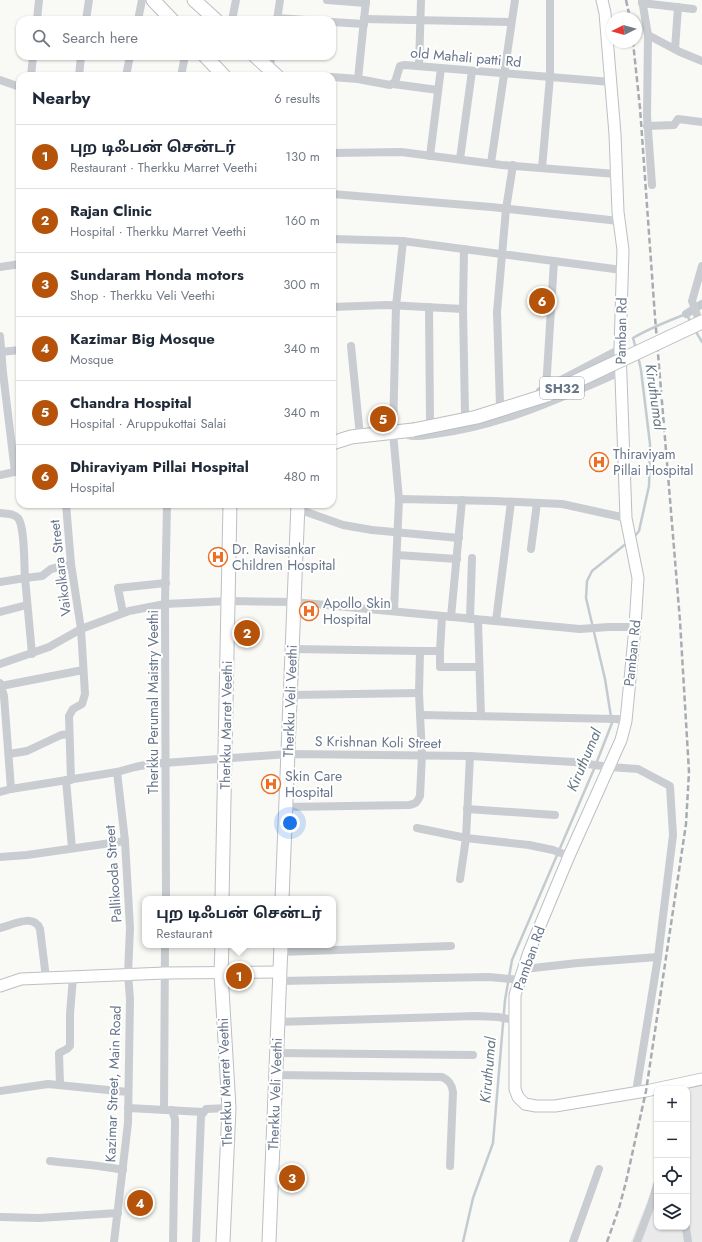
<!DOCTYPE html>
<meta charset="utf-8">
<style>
:root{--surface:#fff;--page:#f6f6f7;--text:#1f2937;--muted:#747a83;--line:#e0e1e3;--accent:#b45309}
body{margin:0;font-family:Jost,"Noto Sans Tamil",sans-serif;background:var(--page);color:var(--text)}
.controls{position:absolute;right:12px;bottom:12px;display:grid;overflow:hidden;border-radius:8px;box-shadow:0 1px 3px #0004}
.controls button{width:36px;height:36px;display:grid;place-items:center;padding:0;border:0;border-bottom:1px solid var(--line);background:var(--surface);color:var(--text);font:20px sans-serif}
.compass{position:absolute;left:606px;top:12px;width:36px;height:36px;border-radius:50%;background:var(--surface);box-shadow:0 1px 3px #0004;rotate:265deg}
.you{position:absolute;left:290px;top:823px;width:14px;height:14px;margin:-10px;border:3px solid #fff;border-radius:50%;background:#1a73e8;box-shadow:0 0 0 6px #1a73e833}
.badge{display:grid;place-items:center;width:26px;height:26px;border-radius:50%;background:var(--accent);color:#fff;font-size:13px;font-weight:700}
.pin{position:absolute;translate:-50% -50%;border:2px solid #fff;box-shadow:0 1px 4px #0006}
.popup{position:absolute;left:142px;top:896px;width:194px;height:52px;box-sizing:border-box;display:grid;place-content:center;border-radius:8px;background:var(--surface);filter:drop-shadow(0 1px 3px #0005);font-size:13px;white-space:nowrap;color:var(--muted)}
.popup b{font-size:15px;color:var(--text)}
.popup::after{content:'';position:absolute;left:50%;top:100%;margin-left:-8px;border:8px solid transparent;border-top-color:var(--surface)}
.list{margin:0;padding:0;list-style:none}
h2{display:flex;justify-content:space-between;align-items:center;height:52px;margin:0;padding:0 16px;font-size:17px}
h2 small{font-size:13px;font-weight:400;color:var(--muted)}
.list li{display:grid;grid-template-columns:26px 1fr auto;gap:12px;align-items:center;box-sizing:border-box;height:64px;padding:0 16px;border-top:1px solid var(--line)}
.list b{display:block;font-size:15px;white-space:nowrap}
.list p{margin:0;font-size:13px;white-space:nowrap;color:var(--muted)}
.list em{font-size:13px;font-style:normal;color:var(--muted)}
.icon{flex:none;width:22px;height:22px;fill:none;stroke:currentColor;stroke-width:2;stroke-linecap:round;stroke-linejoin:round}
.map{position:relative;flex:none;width:702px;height:1242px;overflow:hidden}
.search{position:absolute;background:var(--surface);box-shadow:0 1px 3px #0004;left:16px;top:16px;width:320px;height:44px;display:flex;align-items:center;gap:10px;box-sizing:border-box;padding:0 14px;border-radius:12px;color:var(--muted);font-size:15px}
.panel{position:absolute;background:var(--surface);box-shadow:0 1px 3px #0004;left:16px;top:72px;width:320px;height:436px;border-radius:12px}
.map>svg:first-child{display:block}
</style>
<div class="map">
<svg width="702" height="1242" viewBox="0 0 702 1242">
<rect width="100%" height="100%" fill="#f9f9f6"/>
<path fill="#e9eae9" d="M 702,1085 L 702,1242 L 631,1242 L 651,1192 L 657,1169 L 657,1227 L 687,1227 L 687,1089 L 680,1089 Z"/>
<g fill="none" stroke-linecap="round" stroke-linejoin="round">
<g stroke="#c3cbd1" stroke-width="2.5">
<path d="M 695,330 L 702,342"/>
<path d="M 636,349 L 633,338 C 650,328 668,321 686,314 L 691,322"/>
<path d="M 634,537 L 639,531 L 649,486 L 650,444 L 641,370 L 638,356"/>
<path d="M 463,1242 L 473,1198 L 493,1143 L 505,1000 L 512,960 L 594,769 L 612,723 L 605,679 L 586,598 L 587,581 L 592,571 L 627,543"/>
</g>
<path stroke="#c3cbd1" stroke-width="8" d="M 686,314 L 702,304"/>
<defs>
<g id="secondary">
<path d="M 602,0 L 605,13 L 615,134 L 618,212 L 623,250 L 620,349 L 626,518 L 638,578 L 635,627 L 626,721 L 621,740 L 569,856 L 529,952 L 515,995 L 515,1089 L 518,1097 L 525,1104 L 536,1106 L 555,1106 L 646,1091 L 702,1079"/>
<path d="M 0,986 L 21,979 L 165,973 L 279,972"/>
</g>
<g id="primary">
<path d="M 153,0 L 172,20"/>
<path d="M 194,0 L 216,20"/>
<path d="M 205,56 L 224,76"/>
<path d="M 255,56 L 277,76"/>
<path d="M 332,443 L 351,437 L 413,430"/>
<path d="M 222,899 L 230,504"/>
<path d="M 282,899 L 298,504"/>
<path d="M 222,945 L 221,973 L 229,1108 L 223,1242"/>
<path d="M 269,1242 L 281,945"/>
</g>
</defs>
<use href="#secondary" stroke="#bbbfc5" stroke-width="13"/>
<use href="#primary" stroke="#bcbfc4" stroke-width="15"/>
<g stroke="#c9ccd0" stroke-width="8">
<path d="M 327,0 L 366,3"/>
<path d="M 642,0 L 648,35 L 647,116 L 652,185"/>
<path d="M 642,3 L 693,9"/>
<path d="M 277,18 L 306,20"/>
<path d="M 364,19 L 511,22"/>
<path d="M 37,20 L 39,0"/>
<path d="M 86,20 L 89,0"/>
<path d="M 138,20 L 142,0"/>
<path d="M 232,20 L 236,0"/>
<path d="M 277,20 L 280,0"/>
<path d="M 332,22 L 364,24"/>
<path d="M 648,35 L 680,52 L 702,61"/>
<path d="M 675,49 L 678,7"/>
<path d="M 419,66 L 421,0"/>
<path d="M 270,69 L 271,56"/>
<path d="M 31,76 L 33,56"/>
<path d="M 79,76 L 81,56"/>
<path d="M 126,76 L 130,56"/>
<path d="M 181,76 L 185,56"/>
<path d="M 301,76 L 310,76"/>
<path d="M 332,77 L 358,79 L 390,85 L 395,82 L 400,66 L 405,65 L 611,82"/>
<path d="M 358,79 L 366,0"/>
<path d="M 0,80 L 20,87"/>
<path d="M 393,84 L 438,90"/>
<path d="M 647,126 L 674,125 L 678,119 L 702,122"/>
<path d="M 332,153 L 401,152 L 502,165 L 616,174"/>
<path d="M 430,156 L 441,68"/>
<path d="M 460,159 L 472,71"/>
<path d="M 491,163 L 515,0"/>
<path d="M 542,168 L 550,77 L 550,0"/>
<path d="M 332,194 L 491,207 L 619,221"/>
<path d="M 332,239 L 403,241 L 622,270"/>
<path d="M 464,249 L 463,309 L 465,414"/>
<path d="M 0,267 L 20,264"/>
<path d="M 332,307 L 387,305 L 463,309"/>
<path d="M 429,307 L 430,421"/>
<path d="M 701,326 L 692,301 L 702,266"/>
<path d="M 0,336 L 3,373 L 15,472"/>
<path d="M 351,346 L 360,436"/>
<path d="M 0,352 L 20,350"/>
<path d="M 546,389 L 554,261"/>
<path d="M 540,391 L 620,349"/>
<path d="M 500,405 L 497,312 L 506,209 L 513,165"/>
<path d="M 408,435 C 416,438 427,435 435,434 C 501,426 560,398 620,372"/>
<path d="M 0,475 L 19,471"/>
<path d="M 399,499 L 393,433 L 396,306 L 403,241"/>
<path d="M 66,504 L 71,564 L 81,629 L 85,694 L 82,704 L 73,709 L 69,716 L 71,780"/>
<path d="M 298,509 L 343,525 L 372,530 L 459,538"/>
<path d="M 0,513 C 6,514 14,513 18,518 C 25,526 24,566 25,578 L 42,576 L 51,569 L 71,564"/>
<path d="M 531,549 L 537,503"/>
<path d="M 397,555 L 457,559"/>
<path d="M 0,582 L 25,578 L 32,654"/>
<path d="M 394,611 L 399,499 L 494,501 L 562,504 L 626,518"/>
<path d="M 0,612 L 27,605"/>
<path d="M 123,613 L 118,588 L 166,583"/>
<path d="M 451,617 L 462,500"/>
<path d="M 470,619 L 472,558"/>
<path d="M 478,620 L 481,716"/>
<path d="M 496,621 L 511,502"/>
<path d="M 292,649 L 420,651"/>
<path d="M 440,651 L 440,667 L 479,667"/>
<path d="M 0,664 L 49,647 L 81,629 L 129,611 L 165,604 L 228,601 L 294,602 L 580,629 L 609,627 L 635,627"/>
<path d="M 0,683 L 4,696 L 11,789"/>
<path d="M 1,686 L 83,670"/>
<path d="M 290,695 L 419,693"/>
<path d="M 420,715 L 617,719 L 626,721"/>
<path d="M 9,754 L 27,751 L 61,735 L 69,734"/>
<path d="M 66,780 L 72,848"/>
<path d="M 0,792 L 11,789 L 117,772 L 135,767 L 150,764 L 288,754 L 470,756 L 574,762 L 609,767 L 638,769 L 670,786 L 673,835 L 658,957 L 636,1092"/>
<path d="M 286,807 L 409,805 C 415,804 417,803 420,796 L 422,755 L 419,693 L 420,651 L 440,651 L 442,616"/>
<path d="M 467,809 L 555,815"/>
<path d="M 417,828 L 466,838 L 529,845 L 553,850 L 569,856"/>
<path d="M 0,857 L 27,855 L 125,841"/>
<path d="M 460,879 L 466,838 L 470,756"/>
<path d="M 166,899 L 165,604 L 167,504"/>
<path d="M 0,928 C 12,925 34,913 40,929 L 46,978"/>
<path d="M 280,952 L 451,946"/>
<path d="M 524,969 L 578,963 L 658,957"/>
<path d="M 279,981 L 489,977 L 520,980"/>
<path d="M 277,1022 L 476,1016 L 498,1017 L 514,1020"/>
<path d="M 276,1053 L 473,1055"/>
<path d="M 275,1075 L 442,1077 C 449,1080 452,1084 453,1092 L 450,1166"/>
<path d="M 60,1085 L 59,1053 L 67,1049 L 70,1046 L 70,1014 L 73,977"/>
<path d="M 0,1091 L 48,1084 L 128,1092"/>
<path d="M 128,1108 L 203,1112"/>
<path d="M 164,1110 L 165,945"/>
<path d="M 172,1110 L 175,1119 L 175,1125 L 173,1242"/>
<path d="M 50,1161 C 74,1164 99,1165 123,1170"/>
<path d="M 0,1217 L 39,1218 L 118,1213"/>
<path d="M 686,1227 L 688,1242"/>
<path d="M 114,1242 L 128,1123 L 130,999 L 128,974 L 130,928 L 125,841 L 117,772"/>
<path d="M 196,1242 L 201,1116 L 206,1109 L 229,1108"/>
<path d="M 573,1242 L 599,1169"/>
<path d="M 637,1242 L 651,1205 L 657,1185"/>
</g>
<use href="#secondary" stroke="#fff" stroke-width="11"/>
<use href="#primary" stroke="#fff" stroke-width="13"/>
<g stroke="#a7acb3" stroke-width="2.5" stroke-dasharray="6 3" stroke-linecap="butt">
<path d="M 626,0 L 630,18"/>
<path d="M 607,1242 L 619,1208 L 626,1182 L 646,1091 L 686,824 L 689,772 L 680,621 L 655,317 L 640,108 L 633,42"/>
</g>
<defs>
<path id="primary-bridge" d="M 413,430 L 477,417 L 547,395 L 702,322"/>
</defs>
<use href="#primary-bridge" stroke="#bcbfc4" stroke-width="15" stroke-linecap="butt"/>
<use href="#primary-bridge" stroke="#fff" stroke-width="13"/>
</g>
<defs>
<symbol id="hospital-ring" viewBox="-11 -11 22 22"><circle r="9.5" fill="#fff" stroke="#eb6f24" stroke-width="1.5"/><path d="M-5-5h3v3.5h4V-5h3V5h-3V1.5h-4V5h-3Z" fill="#eb6f24"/></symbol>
</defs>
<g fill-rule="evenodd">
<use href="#hospital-ring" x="588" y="451" width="22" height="22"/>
<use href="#hospital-ring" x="207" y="546" width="22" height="22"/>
<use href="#hospital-ring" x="298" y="600" width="22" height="22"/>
<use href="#hospital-ring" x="260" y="773" width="22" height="22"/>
</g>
<g text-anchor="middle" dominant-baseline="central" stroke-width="4" stroke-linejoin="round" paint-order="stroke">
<rect fill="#fff" stroke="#959eac" stroke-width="1" x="540" y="377" width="44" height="22" rx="3"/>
<g font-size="13" font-weight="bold" fill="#677589">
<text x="562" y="388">SH32</text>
</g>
<g font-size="14" fill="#677589" stroke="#fff">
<text transform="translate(466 57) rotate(5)">old Mahali patti Rd</text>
<text transform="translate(621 331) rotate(-89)">Pamban Rd</text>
<text transform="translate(60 568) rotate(-97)">Vaikolkara Street</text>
<text transform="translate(632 653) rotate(-84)">Pamban Rd</text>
<text transform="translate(290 701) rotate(-88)">Therkku Veli Veethi</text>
<text transform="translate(153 702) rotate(-90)">Therkku Perumal Maistry Veethi</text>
<text transform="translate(226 725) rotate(-89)">Therkku Marret Veethi</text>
<text transform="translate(378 742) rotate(1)">S Krishnan Koli Street</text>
<text transform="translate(113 874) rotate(-94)">Pallikooda Street</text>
<text transform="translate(529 958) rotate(-70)">Pamban Rd</text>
<text transform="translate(225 1082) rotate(-92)">Therkku Marret Veethi</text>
<text transform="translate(113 1084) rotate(-88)">Kazimar Street, Main Road</text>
<text transform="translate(275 1094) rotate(-88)">Therkku Veli Veethi</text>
</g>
<g font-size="14" fill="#677589" stroke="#fff" text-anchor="start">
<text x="613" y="454">Thiraviyam<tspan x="613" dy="16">Pillai Hospital</tspan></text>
<text x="232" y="549">Dr. Ravisankar<tspan x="232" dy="16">Children Hospital</tspan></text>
<text x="323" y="603">Apollo Skin<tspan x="323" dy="16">Hospital</tspan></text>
<text x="285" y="776">Skin Care<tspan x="285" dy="16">Hospital</tspan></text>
</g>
<g font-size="15" font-style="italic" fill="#637683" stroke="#fff">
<text transform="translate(655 397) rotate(82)">Kiruthumal</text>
<text transform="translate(584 760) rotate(-67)">Kiruthumal</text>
<text transform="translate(488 1070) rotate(-85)">Kiruthumal</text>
</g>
</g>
</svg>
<div class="controls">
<button>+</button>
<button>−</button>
<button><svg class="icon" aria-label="locate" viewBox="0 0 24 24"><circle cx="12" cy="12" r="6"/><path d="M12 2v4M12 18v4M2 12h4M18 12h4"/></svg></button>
<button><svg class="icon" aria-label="layers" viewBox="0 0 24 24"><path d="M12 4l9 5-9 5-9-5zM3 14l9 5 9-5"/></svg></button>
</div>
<svg class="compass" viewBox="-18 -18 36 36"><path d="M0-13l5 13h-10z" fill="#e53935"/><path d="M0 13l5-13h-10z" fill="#747a83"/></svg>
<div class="you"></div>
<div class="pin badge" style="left:239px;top:976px">1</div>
<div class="popup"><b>புற டிஃபன் சென்டர்</b>Restaurant</div>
<div class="pin badge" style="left:247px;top:633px">2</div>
<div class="pin badge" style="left:292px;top:1178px">3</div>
<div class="pin badge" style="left:140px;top:1203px">4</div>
<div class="pin badge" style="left:383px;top:419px">5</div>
<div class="pin badge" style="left:542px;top:301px">6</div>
<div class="search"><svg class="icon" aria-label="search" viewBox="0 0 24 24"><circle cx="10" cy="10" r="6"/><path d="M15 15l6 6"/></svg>Search here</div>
<section class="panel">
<h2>Nearby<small>6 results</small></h2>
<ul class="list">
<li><span class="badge">1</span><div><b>புற டிஃபன் சென்டர்</b><p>Restaurant · Therkku Marret Veethi</p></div><em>130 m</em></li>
<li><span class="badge">2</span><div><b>Rajan Clinic</b><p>Hospital · Therkku Marret Veethi</p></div><em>160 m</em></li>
<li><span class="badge">3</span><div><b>Sundaram Honda motors</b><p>Shop · Therkku Veli Veethi</p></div><em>300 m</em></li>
<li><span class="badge">4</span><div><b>Kazimar Big Mosque</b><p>Mosque</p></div><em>340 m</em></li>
<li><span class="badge">5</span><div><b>Chandra Hospital</b><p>Hospital · Aruppukottai Salai</p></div><em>340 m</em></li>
<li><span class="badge">6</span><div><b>Dhiraviyam Pillai Hospital</b><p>Hospital</p></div><em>480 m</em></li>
</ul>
</section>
</div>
